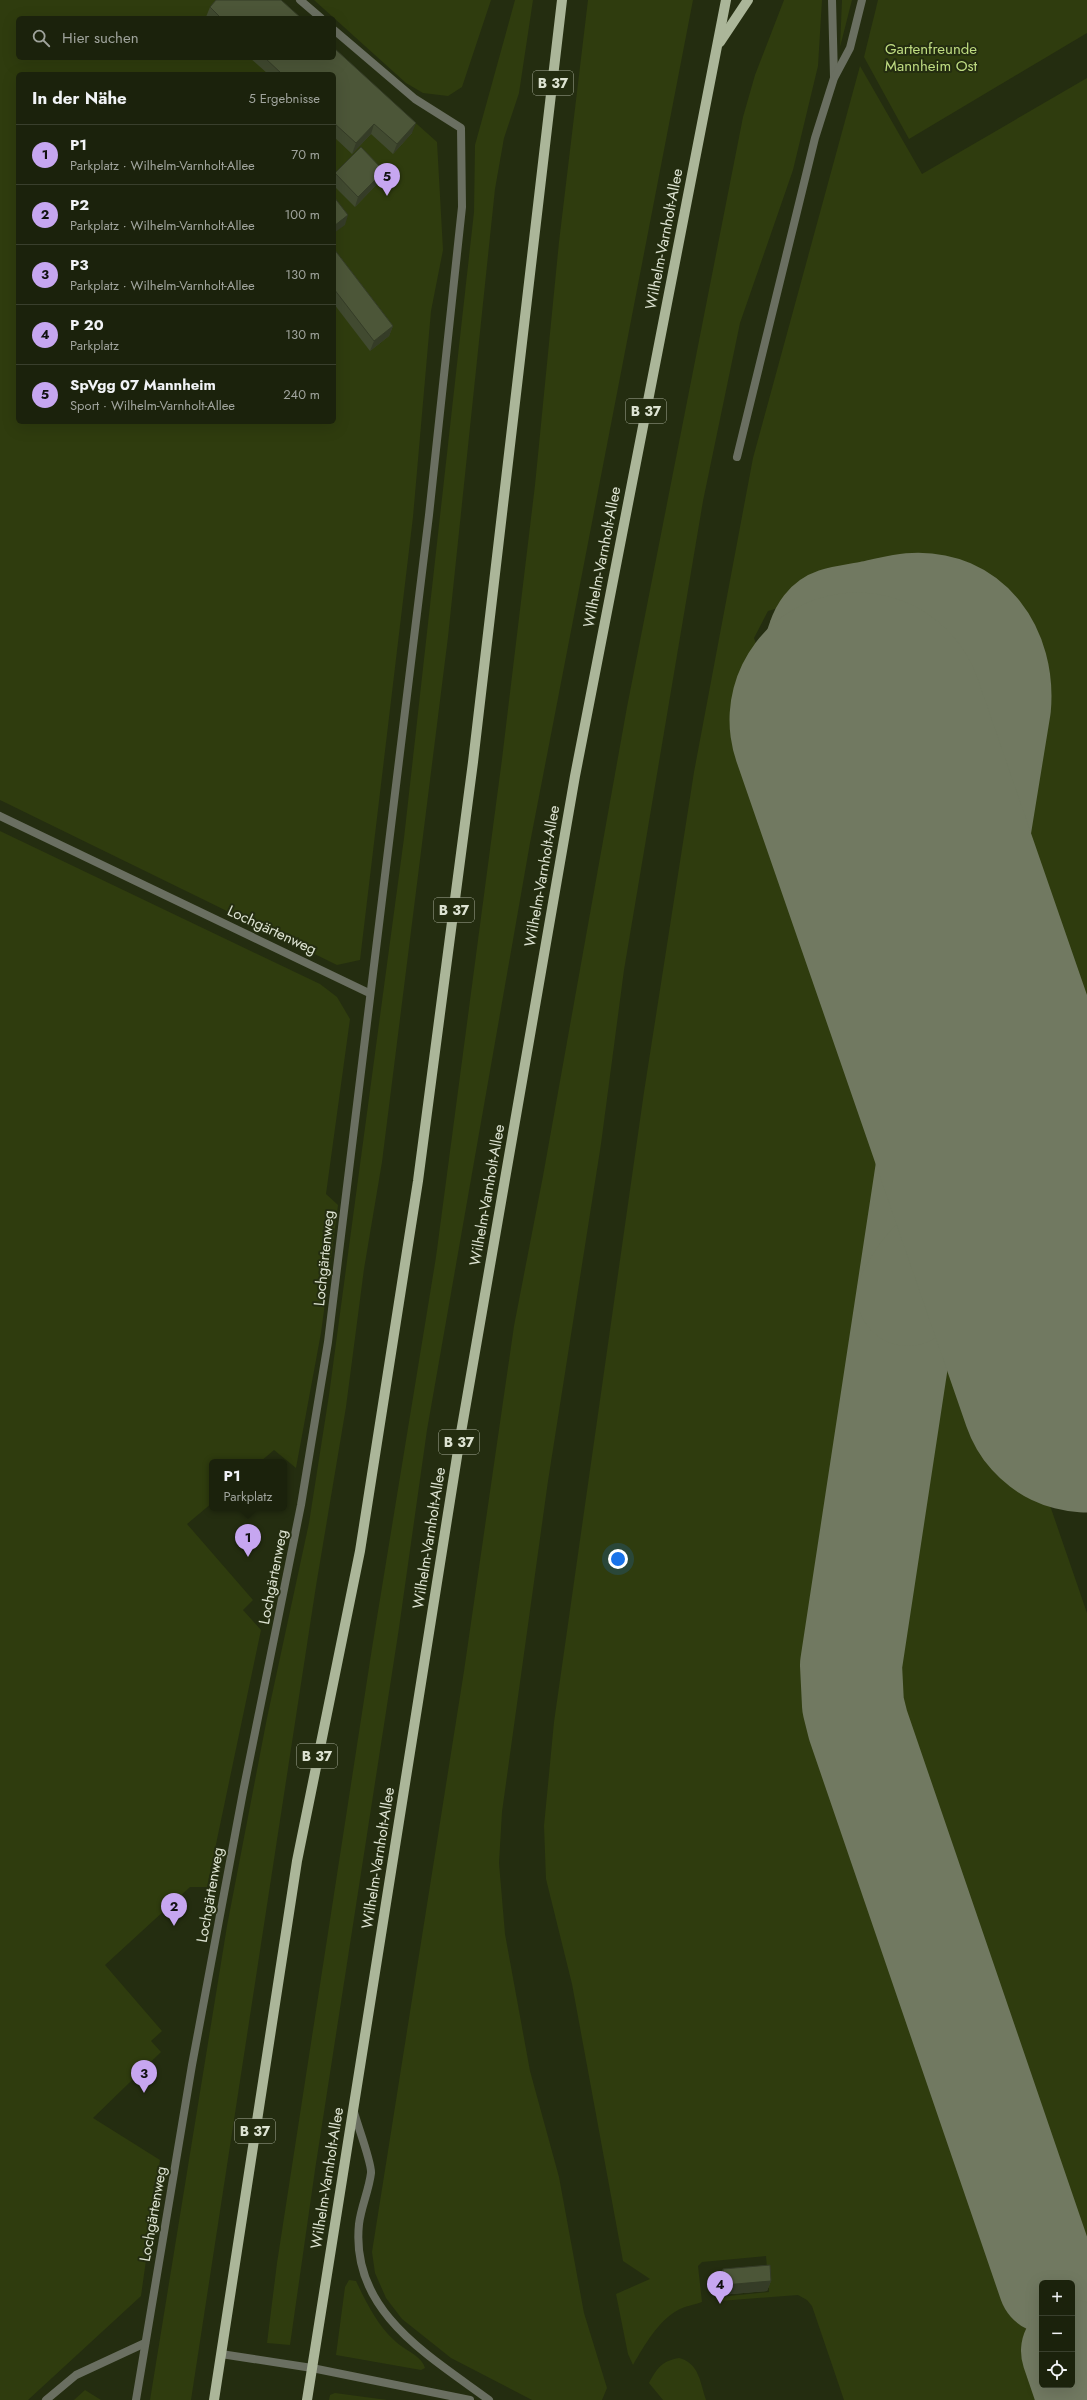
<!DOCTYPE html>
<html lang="de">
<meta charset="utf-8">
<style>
:root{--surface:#1b220c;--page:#282f1a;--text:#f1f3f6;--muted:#a0a49d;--line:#393f2d;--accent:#c6a6f0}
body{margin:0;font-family:Jost,sans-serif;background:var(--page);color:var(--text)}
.controls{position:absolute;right:12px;bottom:12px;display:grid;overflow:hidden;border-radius:6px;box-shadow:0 4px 16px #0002}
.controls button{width:36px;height:36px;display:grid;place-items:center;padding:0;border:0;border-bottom:1px solid var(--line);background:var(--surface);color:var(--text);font:20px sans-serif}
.you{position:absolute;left:618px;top:1559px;width:14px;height:14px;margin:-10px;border:3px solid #fff;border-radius:50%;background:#1a73e8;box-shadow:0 0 0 6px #1a73e833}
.badge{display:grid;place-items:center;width:26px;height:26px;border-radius:50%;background:var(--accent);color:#111;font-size:13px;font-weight:700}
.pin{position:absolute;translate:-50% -33px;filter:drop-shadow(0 1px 2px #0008)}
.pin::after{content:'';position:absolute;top:21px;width:14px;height:12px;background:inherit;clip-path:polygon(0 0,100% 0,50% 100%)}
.popup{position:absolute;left:209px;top:1459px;width:78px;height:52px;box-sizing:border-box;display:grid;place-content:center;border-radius:6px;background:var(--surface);filter:drop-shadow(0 1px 3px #0005);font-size:13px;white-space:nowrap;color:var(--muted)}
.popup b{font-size:15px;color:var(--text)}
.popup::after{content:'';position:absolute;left:50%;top:100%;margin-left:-8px;border:8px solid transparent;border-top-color:var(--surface)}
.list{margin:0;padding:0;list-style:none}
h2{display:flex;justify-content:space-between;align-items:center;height:52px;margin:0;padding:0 16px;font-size:17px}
h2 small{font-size:13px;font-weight:400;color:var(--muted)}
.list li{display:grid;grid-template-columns:26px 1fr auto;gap:12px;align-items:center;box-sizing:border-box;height:60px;padding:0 16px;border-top:1px solid var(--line)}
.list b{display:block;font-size:15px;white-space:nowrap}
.list p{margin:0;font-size:13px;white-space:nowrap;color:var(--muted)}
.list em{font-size:13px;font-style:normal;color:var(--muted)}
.icon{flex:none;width:22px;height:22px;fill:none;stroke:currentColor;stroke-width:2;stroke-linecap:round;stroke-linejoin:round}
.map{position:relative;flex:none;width:1087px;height:2400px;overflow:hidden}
.search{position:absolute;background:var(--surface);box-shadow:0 4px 16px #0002;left:16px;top:16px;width:320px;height:44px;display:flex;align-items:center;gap:10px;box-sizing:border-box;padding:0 14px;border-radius:6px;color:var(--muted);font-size:15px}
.panel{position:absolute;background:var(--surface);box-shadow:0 4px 16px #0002;left:16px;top:72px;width:320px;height:352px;border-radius:6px}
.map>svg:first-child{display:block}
</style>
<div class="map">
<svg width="1087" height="2400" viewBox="0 0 1087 2400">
<rect width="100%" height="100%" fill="#242d10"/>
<g fill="#2f3c0e" fill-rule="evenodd">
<path d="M 0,0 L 278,0 L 298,18 L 18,18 L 18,58 L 334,58 L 334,50 L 437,142 L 443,250 L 431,311 L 413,517 L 360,960 L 337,965 L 0,800 ZM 18,74 L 334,74 L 334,422 L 18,422 Z"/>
<path d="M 314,0 L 491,0 L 462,87 L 448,96 L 423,93 L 406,83 Z"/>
<path d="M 515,0 L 533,0 L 519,93 L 504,138 L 495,189 L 448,637 L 382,1162 L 364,1269 L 346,1407 L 316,1586 L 191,2400 L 150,2400 L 227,1926 L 267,1718 L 309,1523 L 329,1395 L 404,838 L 474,212 L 475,145 Z"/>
<path d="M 588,0 L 693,0 L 530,843 L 427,1430 L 399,1628 L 315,2170 L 290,2345 L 267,2343 L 277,2263 L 372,1648 L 436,1257 L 502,759 L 535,485 L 559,242 Z"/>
<path d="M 784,0 L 822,0 L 818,66 L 793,170 L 740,323 L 703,501 L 624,970 L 601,1144 L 548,1481 L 502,1812 L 499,1863 L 505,1934 L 530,2071 L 559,2177 L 584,2313 L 607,2388 L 602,2400 L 532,2400 L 451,2358 L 402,2319 L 386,2298 L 375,2273 L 372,2252 L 464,1671 L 514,1326 L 543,1176 L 627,707 L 743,117 L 755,75 Z"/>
<path d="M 842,0 L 852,0 L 840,47 Z"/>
<path d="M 878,0 L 1087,0 L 1087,33 L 909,139 L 864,57 Z"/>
<path d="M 860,66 L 922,174 L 1087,78 L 1087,1170 L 1007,937 L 1034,662 C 1031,613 985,576 939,568 C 931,567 922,568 915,568 L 768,611 L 754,638 L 890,1035 C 899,1079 901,1110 897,1155 L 818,1691 L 820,1711 L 1042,2351 L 1042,2385 L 1054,2385 L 1059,2400 L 844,2400 L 812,2306 L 807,2300 L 798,2295 L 720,2301 L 719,2297 L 769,2292 L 766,2256 L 702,2262 L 698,2266 L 702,2302 C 694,2305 685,2306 678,2310 C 658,2321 644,2346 633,2365 L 628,2354 L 616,2294 L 650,2279 L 623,2261 L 572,1984 L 546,1879 L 544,1826 L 554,1722 L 644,1092 L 694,772 L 753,458 Z"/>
<path d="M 0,831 L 320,984 L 337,997 L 350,1019 L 326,1194 L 338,1205 L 321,1333 L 296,1468 L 274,1450 L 260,1462 L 212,1462 L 212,1503 L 187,1524 L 253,1600 L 243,1610 L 261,1630 L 207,1887 L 190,1887 L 105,1965 L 162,2031 L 151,2041 L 161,2052 L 93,2118 L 160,2160 L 141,2296 L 28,2400 L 0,2400 Z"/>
<path d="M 952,1336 C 982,1336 989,1344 1003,1369 L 1087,1613 L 1087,2301 L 879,1699 L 876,1683 L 925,1374 C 931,1357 936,1346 952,1336 Z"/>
<path d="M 349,2280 L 356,2281 C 366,2302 377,2325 395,2341 C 403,2349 422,2356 425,2368 L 421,2370 L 336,2355 L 345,2287 Z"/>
<path d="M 679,2358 C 699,2363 700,2382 706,2400 L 663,2400 L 649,2383 C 657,2368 662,2361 679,2358 Z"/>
<path d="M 85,2390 L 101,2400 L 74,2400 Z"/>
<path d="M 335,2393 L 387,2400 L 329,2400 L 330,2395 Z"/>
</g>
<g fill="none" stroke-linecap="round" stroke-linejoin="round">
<g stroke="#717961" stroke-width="102">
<path d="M 857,720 C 833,697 803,677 818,639 C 821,630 826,622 835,619 C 847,615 862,614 874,611 C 886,609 898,605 910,604 C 971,599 1005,651 1000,707 L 953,995 L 851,1665 L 853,1705 L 858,1725 L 1049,2283"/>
<path d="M 908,1295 C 916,1281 924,1266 938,1257 C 970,1235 1011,1244 1037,1271 C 1050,1285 1057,1305 1065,1321"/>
<path d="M 1072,2351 L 1087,2395"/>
</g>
<path stroke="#717961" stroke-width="255" d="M 857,720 L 1087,1385"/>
<g stroke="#6a6f61" stroke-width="8">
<path d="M 300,0 L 321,18"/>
<path d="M 832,0 L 834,77"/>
<path d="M 737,457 L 815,138 L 834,78 L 850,48 L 862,0"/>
<path d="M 0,816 L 369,993"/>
<path d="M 354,2112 C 357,2124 372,2163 371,2173 C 369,2190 361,2207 359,2224 C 350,2311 428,2355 489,2400"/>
<path d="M 221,2354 L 312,2368 L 470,2400"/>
<path d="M 46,2400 L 76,2375 L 145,2343"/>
<path d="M 136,2400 L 192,2065 L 243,1792 L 301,1505 L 328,1342 L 429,515 L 462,207 L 461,128 L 415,99 L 334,30"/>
</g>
<g stroke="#abb699" stroke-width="10">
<path d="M 720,42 L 748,0"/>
<path d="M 214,2400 L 297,1861 L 360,1551 L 418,1181 L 473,762 L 562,0"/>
<path d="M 307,2400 L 459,1444 L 575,776 L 726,0"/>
</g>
</g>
<g fill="#414a30">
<path d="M 210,7 L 301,18 L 207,18 L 206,17 Z"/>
<path d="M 250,58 L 334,58 L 412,133 L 393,154 L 371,134 L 352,154 L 334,137 L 334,74 L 268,74 Z"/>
<path d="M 384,171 L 380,181 L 355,207 L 334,186 L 334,175 L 335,173 Z"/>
<path d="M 334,249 L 393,326 L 389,336 L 370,351 L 334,304 Z"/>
<path d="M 723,2269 L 771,2281 L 767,2291 L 720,2295 L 719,2279 Z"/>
</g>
<g fill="#353c27">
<path d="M 416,123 L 412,133 L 393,154 L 397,144 Z"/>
<path d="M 374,124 L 371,134 L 352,154 L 356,143 Z"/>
<path d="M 384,171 L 380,181 L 355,207 L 358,197 Z"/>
<path d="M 348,215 L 345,225 L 334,233 L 334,226 Z"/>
<path d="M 393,326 L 389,336 L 370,351 L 374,341 Z"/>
<path d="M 771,2281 L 767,2291 L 720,2295 L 724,2285 Z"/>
</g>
<g fill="#4c5638" stroke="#353c27">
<path d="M 216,0 L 281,0 L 301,18 L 221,18 L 210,7 Z"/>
<path d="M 334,48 L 416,123 L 397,144 L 374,124 L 356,143 L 334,123 L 334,74 L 282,74 L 265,58 L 334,58 Z"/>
<path d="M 361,147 L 384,171 L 358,197 L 335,173 Z"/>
<path d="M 334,197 L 348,215 L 334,226 Z"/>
<path d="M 334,249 L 393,326 L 374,341 L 334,289 Z"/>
<path d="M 770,2265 L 771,2281 L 724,2285 L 723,2269 Z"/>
</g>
<g text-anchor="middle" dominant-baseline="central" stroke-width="4" stroke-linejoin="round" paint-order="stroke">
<g fill="#242d10" stroke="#a6ac98" stroke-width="1">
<rect x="533" y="71" width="40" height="24" rx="3"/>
<rect x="626" y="399" width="40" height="24" rx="3"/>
<rect x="434" y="898" width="40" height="24" rx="3"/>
<rect x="439" y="1430" width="40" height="24" rx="3"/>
<rect x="297" y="1744" width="40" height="24" rx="3"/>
<rect x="235" y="2119" width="40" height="24" rx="3"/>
</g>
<g font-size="14" font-weight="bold" fill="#dde3d2">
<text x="553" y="83">B 37</text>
<text x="646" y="411">B 37</text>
<text x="454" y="910">B 37</text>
<text x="459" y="1442">B 37</text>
<text x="317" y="1756">B 37</text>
<text x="255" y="2131">B 37</text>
</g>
<g font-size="15" fill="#bfdc82" stroke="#242d10">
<text x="931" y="49">Gartenfreunde<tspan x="931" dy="17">Mannheim Ost</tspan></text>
</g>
<g font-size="15" fill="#dde3d2" stroke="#242d10">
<text transform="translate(664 239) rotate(-79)">Wilhelm-Varnholt-Allee</text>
<text transform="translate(602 557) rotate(-79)">Wilhelm-Varnholt-Allee</text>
<text transform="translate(542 876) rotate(-80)">Wilhelm-Varnholt-Allee</text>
<text transform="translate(272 930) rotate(25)">Lochgärtenweg</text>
<text transform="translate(487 1195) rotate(-80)">Wilhelm-Varnholt-Allee</text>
<text transform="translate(324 1258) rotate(-84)">Lochgärtenweg</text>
<text transform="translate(429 1538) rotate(-81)">Wilhelm-Varnholt-Allee</text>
<text transform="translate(273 1577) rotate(-79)">Lochgärtenweg</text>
<text transform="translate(378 1858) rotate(-81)">Wilhelm-Varnholt-Allee</text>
<text transform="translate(210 1895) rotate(-80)">Lochgärtenweg</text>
<text transform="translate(327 2178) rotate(-81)">Wilhelm-Varnholt-Allee</text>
<text transform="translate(153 2214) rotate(-80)">Lochgärtenweg</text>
</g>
</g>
</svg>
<div class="controls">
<button>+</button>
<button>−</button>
<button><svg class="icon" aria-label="locate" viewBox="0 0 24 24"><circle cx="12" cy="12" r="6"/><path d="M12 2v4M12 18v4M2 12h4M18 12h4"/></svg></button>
</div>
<div class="you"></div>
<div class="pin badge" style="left:248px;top:1557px">1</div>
<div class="popup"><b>P1</b>Parkplatz</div>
<div class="pin badge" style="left:174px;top:1926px">2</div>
<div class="pin badge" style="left:144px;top:2093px">3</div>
<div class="pin badge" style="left:720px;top:2304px">4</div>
<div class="pin badge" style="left:387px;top:196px">5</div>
<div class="search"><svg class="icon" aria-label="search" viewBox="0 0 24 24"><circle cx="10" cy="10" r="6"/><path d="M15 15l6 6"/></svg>Hier suchen</div>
<section class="panel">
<h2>In der Nähe<small>5 Ergebnisse</small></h2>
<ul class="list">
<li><span class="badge">1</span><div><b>P1</b><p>Parkplatz · Wilhelm-Varnholt-Allee</p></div><em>70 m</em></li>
<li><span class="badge">2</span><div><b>P2</b><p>Parkplatz · Wilhelm-Varnholt-Allee</p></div><em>100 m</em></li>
<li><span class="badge">3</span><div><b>P3</b><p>Parkplatz · Wilhelm-Varnholt-Allee</p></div><em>130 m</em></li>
<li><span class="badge">4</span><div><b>P 20</b><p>Parkplatz</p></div><em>130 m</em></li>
<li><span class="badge">5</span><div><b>SpVgg 07 Mannheim</b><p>Sport · Wilhelm-Varnholt-Allee</p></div><em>240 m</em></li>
</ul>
</section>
</div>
